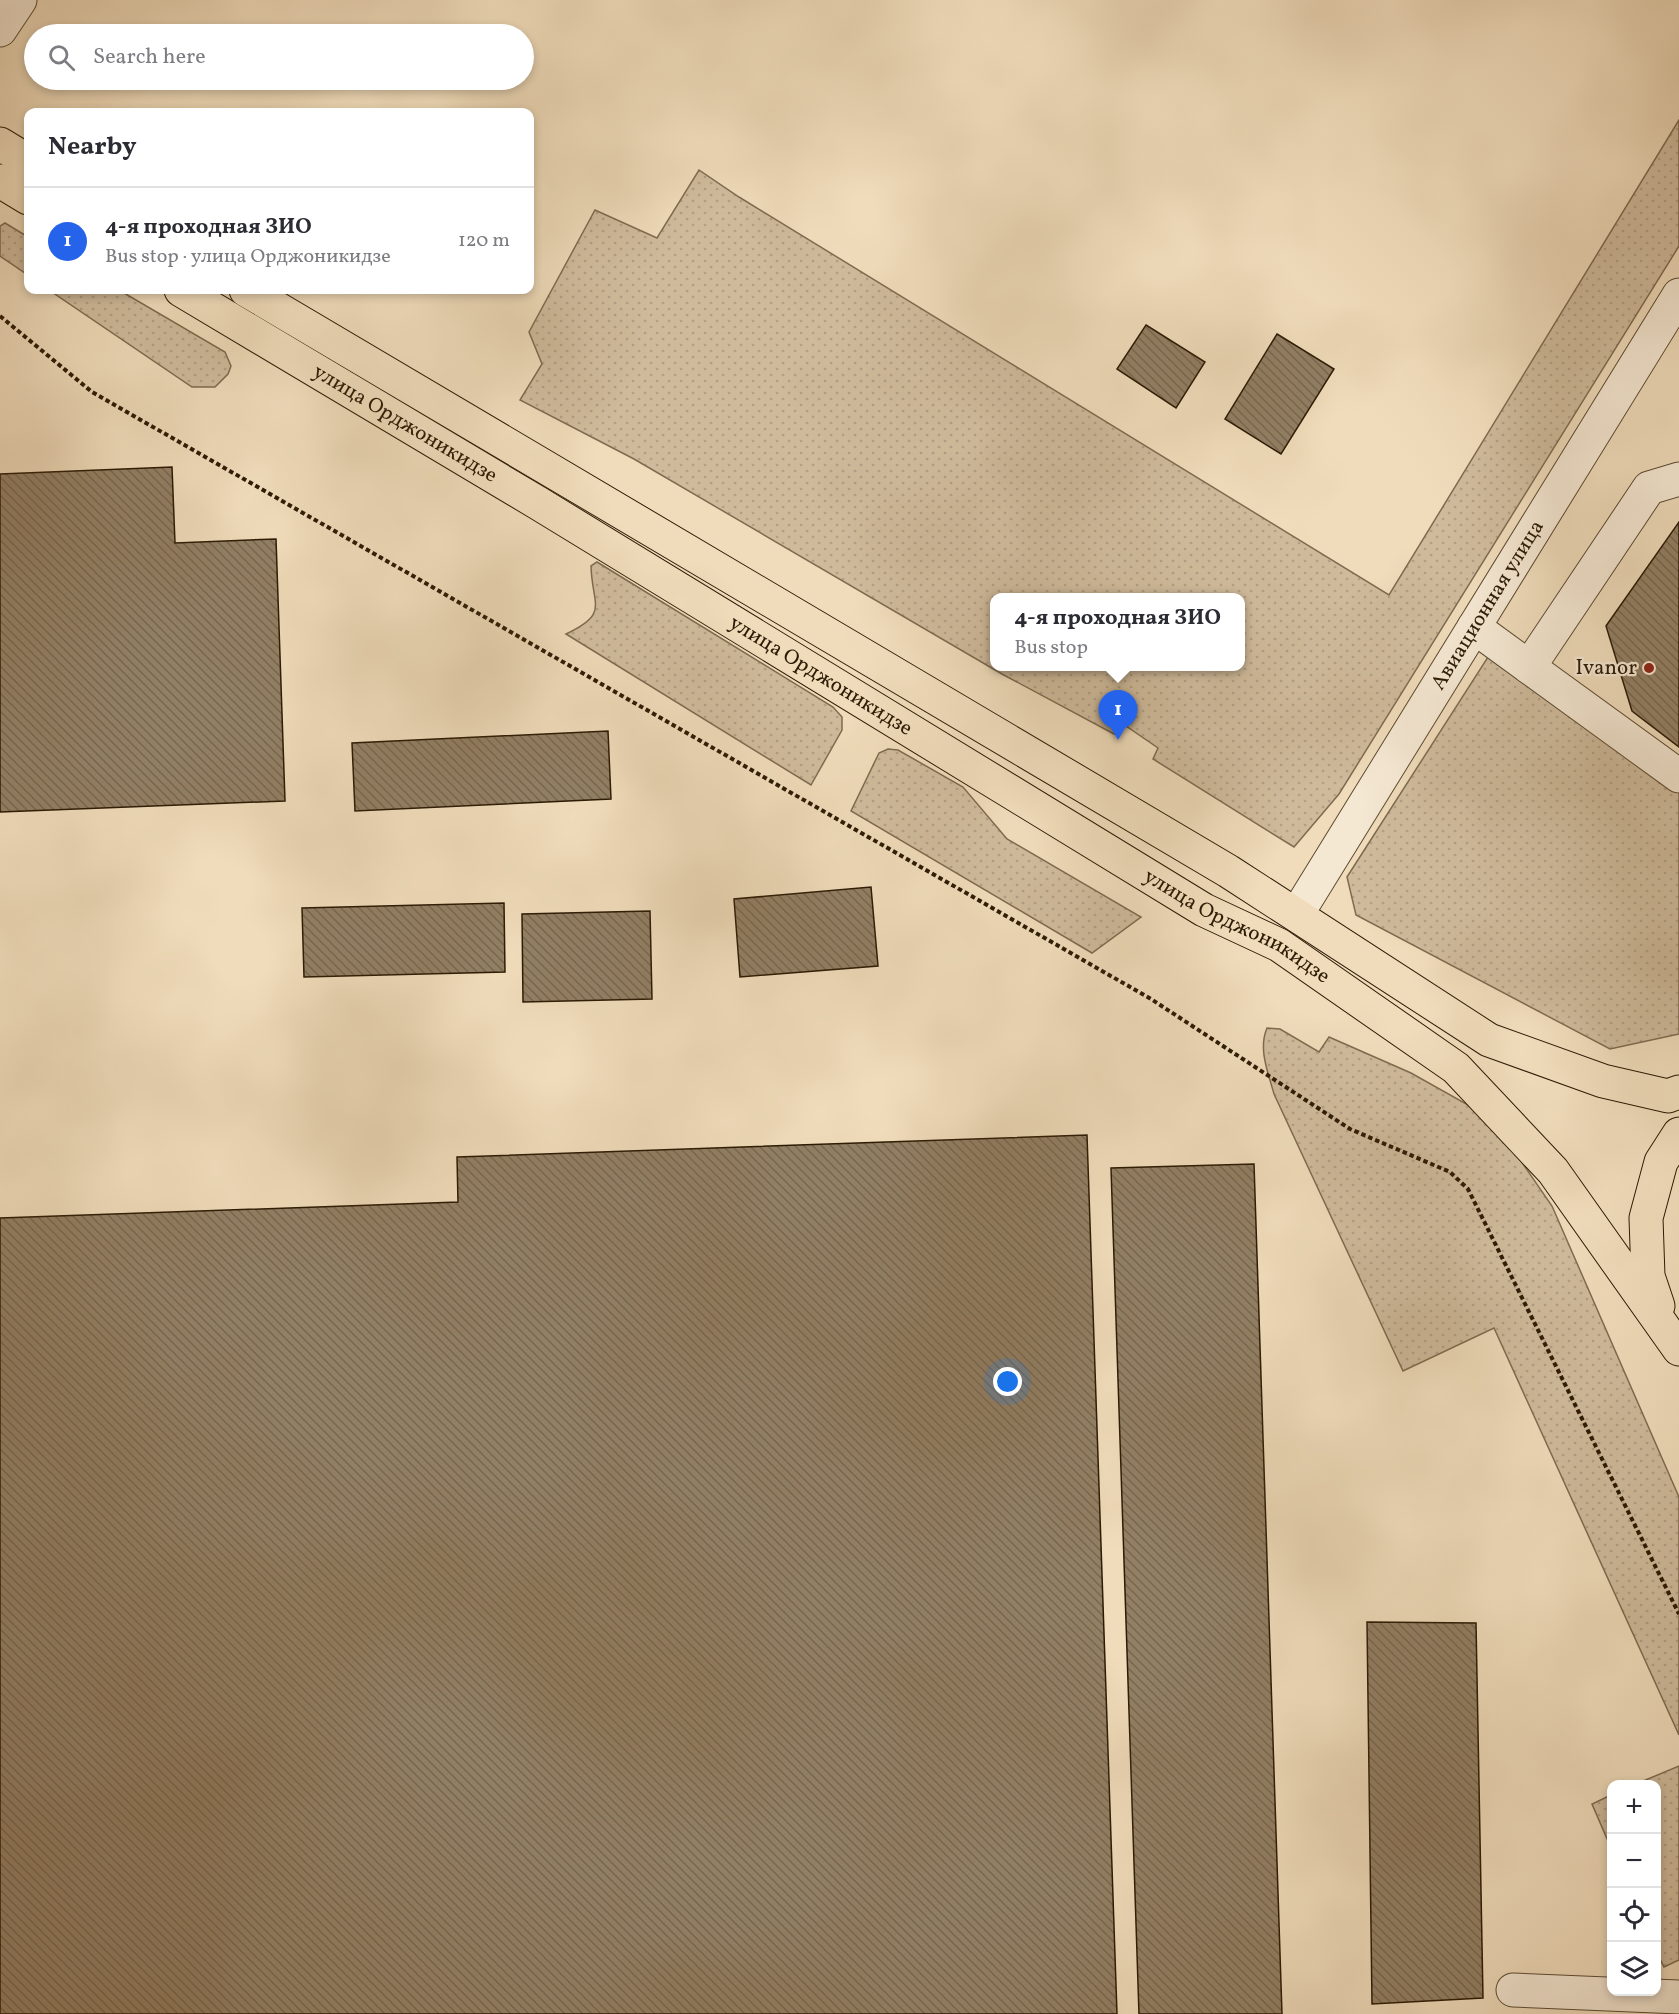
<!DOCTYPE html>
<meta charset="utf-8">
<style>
:root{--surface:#fff;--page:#f7f7f7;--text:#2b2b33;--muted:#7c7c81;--line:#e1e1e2;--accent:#2563eb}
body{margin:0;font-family:Vollkorn,serif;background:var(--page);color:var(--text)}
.controls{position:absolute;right:18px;bottom:18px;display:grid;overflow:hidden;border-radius:12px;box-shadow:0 3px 9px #0003}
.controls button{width:54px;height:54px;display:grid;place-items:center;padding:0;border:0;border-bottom:2px solid var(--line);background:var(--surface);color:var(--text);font:30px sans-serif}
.you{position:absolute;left:1008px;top:1382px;width:21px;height:21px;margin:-15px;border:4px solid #fff;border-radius:50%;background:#1a73e8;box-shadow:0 0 0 9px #1a73e833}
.badge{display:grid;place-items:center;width:39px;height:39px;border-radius:50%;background:var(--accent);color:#fff;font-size:20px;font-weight:700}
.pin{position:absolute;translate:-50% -50px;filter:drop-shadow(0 2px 3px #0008)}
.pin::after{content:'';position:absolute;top:32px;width:21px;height:18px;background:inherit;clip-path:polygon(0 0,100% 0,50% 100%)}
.popup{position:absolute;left:990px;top:593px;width:255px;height:78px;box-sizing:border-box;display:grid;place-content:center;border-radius:12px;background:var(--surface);filter:drop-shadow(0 2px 4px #0005);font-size:20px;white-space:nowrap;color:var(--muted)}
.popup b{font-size:22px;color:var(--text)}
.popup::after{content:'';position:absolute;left:50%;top:100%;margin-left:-12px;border:12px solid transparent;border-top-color:var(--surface)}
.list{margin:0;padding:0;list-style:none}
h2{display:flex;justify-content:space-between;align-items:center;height:78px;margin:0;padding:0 24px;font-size:26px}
h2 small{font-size:20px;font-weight:400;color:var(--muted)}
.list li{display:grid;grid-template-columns:39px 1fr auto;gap:18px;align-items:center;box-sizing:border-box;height:108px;padding:0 24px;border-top:2px solid var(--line)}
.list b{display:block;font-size:22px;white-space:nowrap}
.list p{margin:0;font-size:20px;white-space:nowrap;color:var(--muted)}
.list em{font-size:20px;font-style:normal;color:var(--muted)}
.icon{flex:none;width:33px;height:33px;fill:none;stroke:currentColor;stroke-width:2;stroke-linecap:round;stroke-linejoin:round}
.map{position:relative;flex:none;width:1679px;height:2014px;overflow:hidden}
.search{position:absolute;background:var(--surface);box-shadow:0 3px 9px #0003;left:24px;top:24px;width:510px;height:66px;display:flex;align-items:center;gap:15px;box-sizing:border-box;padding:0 21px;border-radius:33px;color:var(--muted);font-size:22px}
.panel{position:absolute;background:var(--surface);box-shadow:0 3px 9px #0003;left:24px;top:108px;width:510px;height:186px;border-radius:12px}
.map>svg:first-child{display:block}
</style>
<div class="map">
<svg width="1679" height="2014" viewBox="0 0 1679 2014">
<defs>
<pattern id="grass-dots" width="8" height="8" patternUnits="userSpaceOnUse" patternTransform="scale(1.5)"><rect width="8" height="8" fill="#cfbb9c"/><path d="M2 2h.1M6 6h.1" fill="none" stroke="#b2a085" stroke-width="1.8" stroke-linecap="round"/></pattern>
<pattern id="building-back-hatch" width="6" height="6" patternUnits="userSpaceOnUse" patternTransform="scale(1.5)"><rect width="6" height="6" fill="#927f64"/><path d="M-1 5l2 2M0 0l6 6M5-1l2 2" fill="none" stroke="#776750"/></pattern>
</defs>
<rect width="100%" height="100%" fill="#f0dcbb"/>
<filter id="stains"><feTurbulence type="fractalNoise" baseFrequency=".00333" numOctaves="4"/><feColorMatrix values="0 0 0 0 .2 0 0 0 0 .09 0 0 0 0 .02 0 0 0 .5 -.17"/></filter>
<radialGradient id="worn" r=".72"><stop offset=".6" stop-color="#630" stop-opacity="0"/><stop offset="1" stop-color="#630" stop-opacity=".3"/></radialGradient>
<g fill="url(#grass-dots)" stroke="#7e6b50" stroke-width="1.5" fill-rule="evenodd">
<path d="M 1679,120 L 1679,246 L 1339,794 L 1294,847 L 1153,759 L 1158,748 L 1123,724 L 1114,734 L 1002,674 L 634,459 L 520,400 L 542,364 L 529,332 L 595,210 L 657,238 L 699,170 L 739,197 L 1389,595 ZM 995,598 L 1241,598 L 1241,666 L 995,666 Z"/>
<path d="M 5,223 L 28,237 L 28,275 L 0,256 L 0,226 Z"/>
<path d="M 49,290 L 119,290 L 225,352 L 231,366 L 228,374 L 215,387 L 192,387 Z"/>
<path d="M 597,562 L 833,707 L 842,717 L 842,730 L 811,785 L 566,634 C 610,613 592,606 591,566 Z"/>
<path d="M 1488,657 L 1679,793 L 1679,1034 L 1610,1049 L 1356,915 L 1347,877 Z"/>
<path d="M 888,749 L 898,750 L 963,787 L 1007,839 L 1141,917 L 1092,953 L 851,811 L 879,753 Z"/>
<path d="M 1267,1028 L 1280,1029 L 1319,1052 L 1329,1037 L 1411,1073 L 1470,1106 L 1514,1151 L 1552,1206 L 1679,1497 L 1679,1735 L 1494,1328 L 1403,1371 L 1274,1094 C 1268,1072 1258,1049 1267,1028 Z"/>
<path d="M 1679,1766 L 1679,1960 L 1664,1967 L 1656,1951 L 1656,1784 L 1636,1784 Z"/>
<path d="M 1611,1795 L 1611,1848 L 1592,1804 Z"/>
</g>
<g fill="url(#building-back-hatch)" stroke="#2c1b05" stroke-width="1.5">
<path d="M 1146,325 L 1205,362 L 1176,408 L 1117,369 Z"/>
<path d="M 1277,334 L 1334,369 L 1281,454 L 1225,419 Z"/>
<path d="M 172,467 L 175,543 L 276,539 L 285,801 L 0,812 L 0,474 Z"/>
<path d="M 1679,522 L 1679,747 L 1632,711 L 1606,626 Z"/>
<path d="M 608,731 L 611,799 L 355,811 L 352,743 Z"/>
<path d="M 871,887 L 878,966 L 740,977 L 734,899 Z"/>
<path d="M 504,903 L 505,972 L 304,977 L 302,908 Z"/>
<path d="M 650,911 L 652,999 L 523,1002 L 522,914 Z"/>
<path d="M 1087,1135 L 1117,2014 L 0,2014 L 0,1218 L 458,1202 L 457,1157 Z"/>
<path d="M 1254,1164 L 1282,2014 L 1139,2014 L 1111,1168 Z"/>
<path d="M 1367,1622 L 1476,1623 L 1483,1998 L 1372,2004 Z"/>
</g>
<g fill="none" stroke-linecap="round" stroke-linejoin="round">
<defs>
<g id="minor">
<path d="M 0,30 L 20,0"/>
<path d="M 1474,627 L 1679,776"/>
<path d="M 1529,667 L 1649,488 L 1679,479"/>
<path id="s1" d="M 1297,914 L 1679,295"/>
<path d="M 1513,1990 L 1679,1997"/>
</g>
<g id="major">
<path d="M 0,144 L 28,161"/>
<path d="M 0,181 L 28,198"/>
<path id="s2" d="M 181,290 L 538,503 L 1204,910 L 1279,945 L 1456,1068 L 1553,1171 L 1679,1349"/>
<path d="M 246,290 L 1228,871 L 1489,1040 L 1603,1081 L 1668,1096 L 1679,1092"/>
<path d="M 1658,1306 L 1648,1276 L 1646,1218 L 1661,1162 L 1679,1134"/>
</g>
</defs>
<use href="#minor" stroke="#5d4b32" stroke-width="35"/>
<use href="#major" stroke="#2c1b05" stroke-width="35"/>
<path stroke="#2c1b05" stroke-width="4" stroke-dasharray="4.5 3" stroke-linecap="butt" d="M 0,316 L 92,392 L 1151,999 L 1350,1129 L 1450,1172 L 1468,1189 L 1679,1614"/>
<use href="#minor" stroke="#f5e8d3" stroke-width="33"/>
<use href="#major" stroke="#f0dcbb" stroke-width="33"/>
</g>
<circle fill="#8f2418" stroke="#f5e8d3" stroke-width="2" cx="1649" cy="668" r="6"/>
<g text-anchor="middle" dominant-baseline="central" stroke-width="4.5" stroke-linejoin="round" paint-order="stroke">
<g font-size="21" fill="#2c1b05" stroke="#f5e8d3">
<text stroke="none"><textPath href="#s2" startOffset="261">улица Орджоникидзе</textPath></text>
<text stroke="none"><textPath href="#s1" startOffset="363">Авиационная улица</textPath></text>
<text stroke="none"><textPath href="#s2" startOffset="747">улица Орджоникидзе</textPath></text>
<text stroke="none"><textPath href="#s2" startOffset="1233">улица Орджоникидзе</textPath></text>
</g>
<g font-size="21" fill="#2c1b05" stroke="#f5e8d3" text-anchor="end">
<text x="1637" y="668">Ivanor</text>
</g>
</g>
<rect width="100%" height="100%" filter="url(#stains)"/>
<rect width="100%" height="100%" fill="url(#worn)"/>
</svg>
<div class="controls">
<button>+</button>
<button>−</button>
<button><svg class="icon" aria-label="locate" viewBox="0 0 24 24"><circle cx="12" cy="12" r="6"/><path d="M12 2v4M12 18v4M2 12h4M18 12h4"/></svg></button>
<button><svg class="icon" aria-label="layers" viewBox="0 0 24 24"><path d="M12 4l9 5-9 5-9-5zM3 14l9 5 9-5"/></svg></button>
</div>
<div class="you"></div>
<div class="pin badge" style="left:1118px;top:740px">1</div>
<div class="popup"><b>4-я проходная ЗИО</b>Bus stop</div>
<div class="search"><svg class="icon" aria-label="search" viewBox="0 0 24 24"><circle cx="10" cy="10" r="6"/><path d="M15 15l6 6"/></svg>Search here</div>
<section class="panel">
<h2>Nearby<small></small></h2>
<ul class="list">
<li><span class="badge">1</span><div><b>4-я проходная ЗИО</b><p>Bus stop · улица Орджоникидзе</p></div><em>120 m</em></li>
</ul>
</section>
</div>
